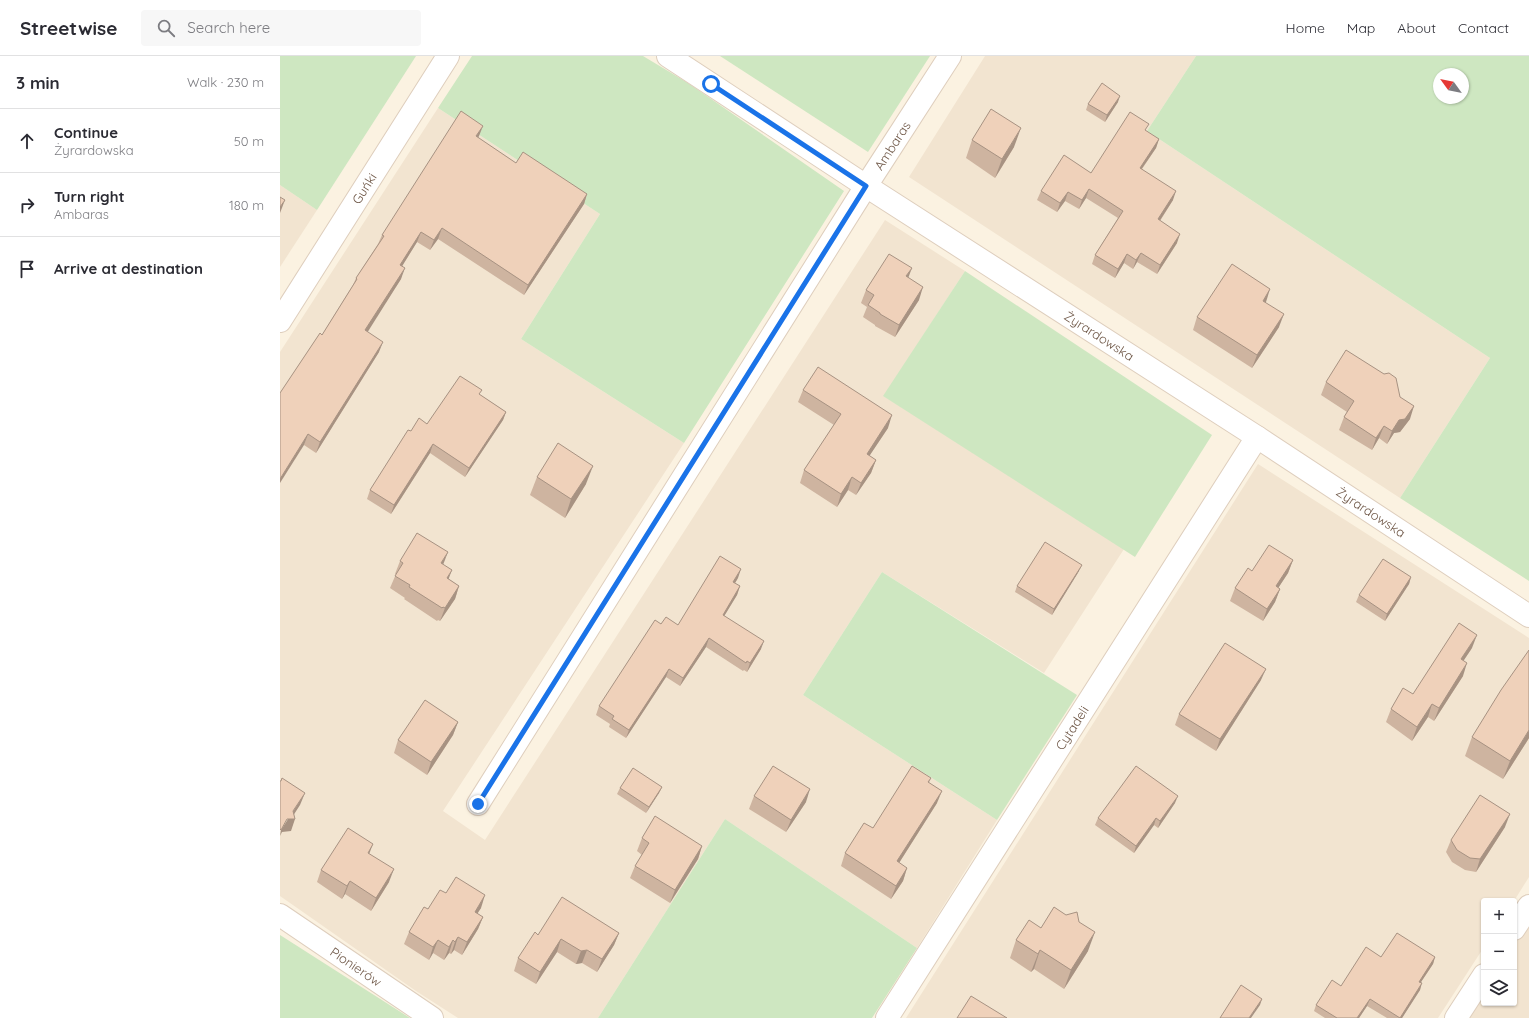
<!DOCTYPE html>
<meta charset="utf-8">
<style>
:root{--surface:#fff;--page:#f7f7f7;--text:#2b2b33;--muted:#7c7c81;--line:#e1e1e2}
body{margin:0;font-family:Quicksand,sans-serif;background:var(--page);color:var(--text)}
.controls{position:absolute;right:12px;bottom:12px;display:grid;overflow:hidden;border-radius:4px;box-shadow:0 1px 3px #0004}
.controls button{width:36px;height:36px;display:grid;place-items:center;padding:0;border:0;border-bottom:1px solid var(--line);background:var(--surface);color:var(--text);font:20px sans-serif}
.compass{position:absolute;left:1153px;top:12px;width:36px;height:36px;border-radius:50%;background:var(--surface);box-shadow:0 1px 3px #0004;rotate:303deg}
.stop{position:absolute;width:12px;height:12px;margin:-9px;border:3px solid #1a73e8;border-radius:50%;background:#fff}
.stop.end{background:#1a73e8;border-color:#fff;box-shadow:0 1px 4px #0008}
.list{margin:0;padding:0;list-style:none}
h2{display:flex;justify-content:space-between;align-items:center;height:52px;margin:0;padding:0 16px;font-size:17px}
h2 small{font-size:13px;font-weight:400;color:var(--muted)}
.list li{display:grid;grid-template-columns:26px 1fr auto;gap:12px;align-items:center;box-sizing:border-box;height:64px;padding:0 16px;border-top:1px solid var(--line)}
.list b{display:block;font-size:15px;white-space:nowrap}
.list p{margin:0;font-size:13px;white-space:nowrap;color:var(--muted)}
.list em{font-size:13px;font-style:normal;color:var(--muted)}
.icon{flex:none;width:22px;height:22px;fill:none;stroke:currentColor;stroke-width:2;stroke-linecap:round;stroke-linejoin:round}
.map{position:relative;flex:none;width:1249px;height:962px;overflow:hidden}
header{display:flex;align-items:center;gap:24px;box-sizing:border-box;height:56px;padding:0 20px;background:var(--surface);border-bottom:1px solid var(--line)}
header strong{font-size:19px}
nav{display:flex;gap:22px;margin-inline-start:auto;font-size:14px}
.search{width:280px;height:36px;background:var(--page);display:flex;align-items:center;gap:10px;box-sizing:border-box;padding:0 14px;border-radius:4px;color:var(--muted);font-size:15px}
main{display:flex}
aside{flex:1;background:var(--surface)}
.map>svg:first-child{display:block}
</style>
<header>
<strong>Streetwise</strong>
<div class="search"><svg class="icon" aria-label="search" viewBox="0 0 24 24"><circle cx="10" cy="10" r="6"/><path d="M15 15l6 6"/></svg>Search here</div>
<nav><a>Home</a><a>Map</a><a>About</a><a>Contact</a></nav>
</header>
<main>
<aside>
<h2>3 min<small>Walk · 230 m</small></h2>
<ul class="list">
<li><svg class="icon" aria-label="ahead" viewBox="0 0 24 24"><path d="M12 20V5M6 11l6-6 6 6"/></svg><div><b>Continue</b><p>Żyrardowska</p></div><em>50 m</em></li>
<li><svg class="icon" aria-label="right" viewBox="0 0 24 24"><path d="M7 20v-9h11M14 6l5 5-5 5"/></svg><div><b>Turn right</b><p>Ambaras</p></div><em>180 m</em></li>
<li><svg class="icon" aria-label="arrive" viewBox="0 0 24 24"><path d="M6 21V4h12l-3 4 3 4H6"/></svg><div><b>Arrive at destination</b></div></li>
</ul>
</aside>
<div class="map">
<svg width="1249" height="962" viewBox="0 0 1249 962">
<rect width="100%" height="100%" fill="#fbf2e1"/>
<g fill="#f2e4d0">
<path d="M 705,0 L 916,0 L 867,75 L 1210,302 L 1120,442 L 629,121 Z"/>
<path d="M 158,52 L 320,158 L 241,283 L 404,387 L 163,755 L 205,784 L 605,164 L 685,215 L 604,340 L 844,493 L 764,617 L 602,516 L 523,639 L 717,764 L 637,892 L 445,763 L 318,962 L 178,962 L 136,935 L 0,840 L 0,296 Z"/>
<path d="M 0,129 L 37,154 L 0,211 Z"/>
<path d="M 978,408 L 1249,582 L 1249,821 L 1234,845 L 1204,845 L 1204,891 L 1158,962 L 626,962 Z"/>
<path d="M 1249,867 L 1249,962 L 1187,962 L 1204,936 L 1204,947 L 1234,947 L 1234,890 Z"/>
</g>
<g fill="#cee7c1" fill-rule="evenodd">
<path d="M 0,0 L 136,0 L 37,154 L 0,129 Z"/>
<path d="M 192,0 L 363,0 L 408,27 L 564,135 L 404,387 L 241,283 L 320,158 L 158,52 Z"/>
<path d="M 440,0 L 650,0 L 588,96 Z"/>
<path d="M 916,0 L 1249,0 L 1249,525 L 1120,442 L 1210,302 L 867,75 ZM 1159,18 L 1183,18 L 1183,42 L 1159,42 Z"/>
<path d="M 685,215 L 932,379 L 855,501 L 603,340 Z"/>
<path d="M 602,516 L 797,639 L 717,764 L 523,639 Z"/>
<path d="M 445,763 L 637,892 L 592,962 L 318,962 Z"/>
<path d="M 0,879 L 130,962 L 0,962 Z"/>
</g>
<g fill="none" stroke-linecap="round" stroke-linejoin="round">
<defs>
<g id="minor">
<path id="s1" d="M 0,265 L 168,0"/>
<path id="s2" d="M 198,748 L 586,130 L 670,0"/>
<path id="s3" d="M 0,859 L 152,962"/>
<path d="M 1234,873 L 1249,850"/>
<path id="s4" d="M 607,962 L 977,381"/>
<path d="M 1176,962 L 1204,919"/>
</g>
<g id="tertiary">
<path id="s5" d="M 388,0 L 586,130 L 977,381 L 1249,560"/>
</g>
</defs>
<use href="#minor" stroke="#decebd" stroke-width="24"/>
<use href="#tertiary" stroke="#decebd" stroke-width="24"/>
<use href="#minor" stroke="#fff" stroke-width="22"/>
<use href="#tertiary" stroke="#fff" stroke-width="22"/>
</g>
<g fill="#ceb4a0">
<path d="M 838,46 L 825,66 L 806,54 L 808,48 Z"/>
<path d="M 866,75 L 879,83 L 876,92 L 862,113 L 893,144 L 880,165 L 897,187 L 877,218 L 857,206 L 853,213 L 844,207 L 835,222 L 812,208 L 815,199 L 838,162 L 806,142 L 799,153 L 785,145 L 777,156 L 757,144 L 761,135 L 811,117 Z"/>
<path d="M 199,80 L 198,82 L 236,107 L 307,138 L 304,148 L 244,239 L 158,183 L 150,194 L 137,186 L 122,210 L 121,223 L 87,275 L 99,296 L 36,397 L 24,389 L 42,279 L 73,229 L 76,222 L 98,188 L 102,179 Z"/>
<path d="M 692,84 L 734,91 L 715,122 L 686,102 Z"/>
<path d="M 628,222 L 639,244 L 615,281 L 595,270 L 595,269 L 583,261 L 587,251 L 581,247 L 586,234 Z"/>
<path d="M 985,246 L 999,271 L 972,312 L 913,274 L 917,261 Z"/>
<path d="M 1046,326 L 1120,341 L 1130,363 L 1120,376 L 1114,377 L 1107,388 L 1099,382 L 1092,394 L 1059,374 L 1064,361 L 1067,356 L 1041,339 Z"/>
<path d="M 523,334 L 608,372 L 589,400 L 596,404 L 591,417 L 576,439 L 568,434 L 557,451 L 520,427 L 524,414 L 554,369 L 518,346 Z"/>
<path d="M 200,339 L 226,356 L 223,364 L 185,421 L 150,397 L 111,458 L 87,443 L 90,434 L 131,375 L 147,368 Z"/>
<path d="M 257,421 L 306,428 L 285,462 L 250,439 Z"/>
<path d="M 1013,504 L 1008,517 L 998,532 L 1000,533 L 995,546 L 983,565 L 950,545 L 955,532 L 972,515 Z"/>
<path d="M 120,505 L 163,509 L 169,523 L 179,530 L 175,543 L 160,565 L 158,564 L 157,565 L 124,543 L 125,542 L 110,532 L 116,518 L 115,518 Z"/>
<path d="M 799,515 L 772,559 L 735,536 L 737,530 Z"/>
<path d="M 1131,521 L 1129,528 L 1105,565 L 1076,546 L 1079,539 Z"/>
<path d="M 458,522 L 455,527 L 460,530 L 457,539 L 444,560 L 481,593 L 467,616 L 464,614 L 463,615 L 426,591 L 400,630 L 386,621 L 346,682 L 329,671 L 330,668 L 316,659 L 319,650 L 381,568 L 398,569 Z"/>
<path d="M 1192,592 L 1183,605 L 1183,620 L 1154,665 L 1148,661 L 1132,685 L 1106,666 L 1111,653 L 1133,638 Z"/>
<path d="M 981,624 L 936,695 L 895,669 L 899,658 Z"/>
<path d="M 178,666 L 173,679 L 147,719 L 114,697 L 118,684 Z"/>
<path d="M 1192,681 L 1249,682 L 1223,723 L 1185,700 Z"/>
<path d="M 651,722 L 649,727 L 657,747 L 619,807 L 627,812 L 623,825 L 611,843 L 561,810 L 565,797 Z"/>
<path d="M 382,731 L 379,737 L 366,757 L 337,738 L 340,732 Z"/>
<path d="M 474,740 L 526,746 L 506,776 L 469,753 Z"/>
<path d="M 895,747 L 878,772 L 874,769 L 854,797 L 815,769 L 818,762 Z"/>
<path d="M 1225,771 L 1196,816 L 1185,814 L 1172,806 L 1166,796 L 1171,784 Z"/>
<path d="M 362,782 L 422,790 L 418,803 L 390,847 L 350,822 L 355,810 L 362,799 L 357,795 Z"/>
<path d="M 90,798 L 109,826 L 91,855 L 65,838 L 62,843 L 37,826 L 41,814 Z"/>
<path d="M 166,837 L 201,852 L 197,857 L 203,861 L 198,873 L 182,899 L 174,894 L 171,898 L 169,897 L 164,904 L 153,897 L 149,904 L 124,888 L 129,876 L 148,853 Z"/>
<path d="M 799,866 L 808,895 L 784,933 L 754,913 L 751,916 L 730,902 L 736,884 L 761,872 Z"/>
<path d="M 339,877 L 334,889 L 317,916 L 302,907 L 296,908 L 277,896 L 256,928 L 234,915 L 238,902 L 258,879 Z"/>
<path d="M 1101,901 L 1155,901 L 1153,908 L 1141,926 L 1140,934 L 1122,962 L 1107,962 L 1087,950 L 1079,962 L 1045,962 L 1034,955 L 1036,949 Z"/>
</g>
<g fill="#a79282">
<path d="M 840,40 L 838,46 L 825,66 L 827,59 Z"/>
<path d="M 203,70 L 199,80 L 192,91 L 196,80 Z"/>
<path d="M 741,72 L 734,91 L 715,122 L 722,103 Z"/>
<path d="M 879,83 L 876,92 L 856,121 L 860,112 Z"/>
<path d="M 809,133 L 806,142 L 799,153 L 802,144 Z"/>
<path d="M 896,135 L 893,144 L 875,172 L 878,163 Z"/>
<path d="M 788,136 L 785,145 L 777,156 L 780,147 Z"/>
<path d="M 307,138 L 304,148 L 244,239 L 248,229 Z"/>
<path d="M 5,144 L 0,157 L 0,151 Z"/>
<path d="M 162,172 L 158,183 L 150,194 L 154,184 Z"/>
<path d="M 141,176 L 137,186 L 116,220 L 120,209 Z"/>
<path d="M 900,178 L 897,187 L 877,218 L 880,209 Z"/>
<path d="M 861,197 L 857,206 L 853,213 L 856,204 Z"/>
<path d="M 847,198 L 844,207 L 835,222 L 838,213 Z"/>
<path d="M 125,212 L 121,223 L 82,285 L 85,274 Z"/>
<path d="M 632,212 L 627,225 L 626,220 Z"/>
<path d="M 643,231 L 639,244 L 615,281 L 619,269 Z"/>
<path d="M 990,233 L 986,246 L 978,257 L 983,245 Z"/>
<path d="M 1004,258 L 999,271 L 972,312 L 977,299 Z"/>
<path d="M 103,286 L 99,296 L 36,397 L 40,386 Z"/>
<path d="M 1134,350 L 1130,363 L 1120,376 L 1114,377 L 1107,388 L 1112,375 L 1119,364 Z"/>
<path d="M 226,356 L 223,364 L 185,421 L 189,412 Z"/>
<path d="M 612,359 L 608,372 L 582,411 L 587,398 Z"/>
<path d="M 1104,370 L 1099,382 L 1092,394 L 1096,382 Z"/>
<path d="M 28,378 L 24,389 L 0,427 L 0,423 Z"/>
<path d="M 153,388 L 150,397 L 111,458 L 114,449 Z"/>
<path d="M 596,404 L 591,417 L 576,439 L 581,427 Z"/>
<path d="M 313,410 L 306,428 L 285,462 L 291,443 Z"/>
<path d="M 572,421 L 568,434 L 557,451 L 561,438 Z"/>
<path d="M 168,496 L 163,509 L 161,507 Z"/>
<path d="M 1013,504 L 1008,517 L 991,543 L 996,530 Z"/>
<path d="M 802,509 L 799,515 L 772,559 L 774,553 Z"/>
<path d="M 461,513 L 458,522 L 450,535 L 453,526 Z"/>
<path d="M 172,514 L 167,527 L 167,522 Z"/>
<path d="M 1131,521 L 1129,528 L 1105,565 L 1107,558 Z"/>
<path d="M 179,530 L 175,543 L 160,565 L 165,552 Z"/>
<path d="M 460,530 L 457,539 L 440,567 L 443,559 Z"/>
<path d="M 1000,533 L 995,546 L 983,565 L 987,553 Z"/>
<path d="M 1197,579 L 1192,592 L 1176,616 L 1181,603 Z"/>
<path d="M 429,582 L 426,591 L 400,630 L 403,622 Z"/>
<path d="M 484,585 L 481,593 L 467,616 L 470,607 Z"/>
<path d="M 1187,607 L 1183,620 L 1154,665 L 1159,652 Z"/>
<path d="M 389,613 L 386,621 L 346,682 L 349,674 Z"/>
<path d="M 986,613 L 981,624 L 936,695 L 940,683 Z"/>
<path d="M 1152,648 L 1148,661 L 1132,685 L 1137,671 Z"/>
<path d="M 178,666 L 173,679 L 147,719 L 151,706 Z"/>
<path d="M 1249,674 L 1249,682 L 1223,723 L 1230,705 Z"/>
<path d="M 382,731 L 379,737 L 366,757 L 369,751 Z"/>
<path d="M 530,733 L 526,746 L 506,776 L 511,764 Z"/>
<path d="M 662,735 L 657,747 L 612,818 L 617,805 Z"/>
<path d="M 25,737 L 20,749 L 11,763 L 15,763 L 11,775 L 2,776 L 0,780 L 1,774 Z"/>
<path d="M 898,740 L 895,747 L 878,772 L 880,765 Z"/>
<path d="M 1230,758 L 1225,771 L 1196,816 L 1200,803 Z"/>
<path d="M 876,762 L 874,769 L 854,797 L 856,790 Z"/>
<path d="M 93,788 L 88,801 L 88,797 Z"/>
<path d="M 422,790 L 418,803 L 390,847 L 395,834 Z"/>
<path d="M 627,812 L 623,825 L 611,843 L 616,830 Z"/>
<path d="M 114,813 L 109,826 L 91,855 L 96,842 Z"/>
<path d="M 70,825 L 65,838 L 62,843 L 67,830 Z"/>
<path d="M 205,839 L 201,852 L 190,869 L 195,856 Z"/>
<path d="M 203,861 L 198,873 L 182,899 L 187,886 Z"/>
<path d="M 815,876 L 808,895 L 784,933 L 791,914 Z"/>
<path d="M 339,877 L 334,889 L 317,916 L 322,903 Z"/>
<path d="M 178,881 L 174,894 L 171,898 L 175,886 Z"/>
<path d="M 281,883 L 277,896 L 256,928 L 260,916 Z"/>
<path d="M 158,884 L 153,897 L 149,904 L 153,891 Z"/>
<path d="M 173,884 L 169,897 L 164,904 L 169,891 Z"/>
<path d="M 307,894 L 302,907 L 296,908 L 301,895 Z"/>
<path d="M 760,894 L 754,913 L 751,916 L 758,898 Z"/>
<path d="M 1155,901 L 1153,908 L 1137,932 L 1139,926 Z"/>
<path d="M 1142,927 L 1140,934 L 1122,962 L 1120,962 Z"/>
<path d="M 982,943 L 980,949 L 971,962 L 969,962 Z"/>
<path d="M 1090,943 L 1087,950 L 1079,962 L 1077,962 Z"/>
</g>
<g fill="#efd1ba" stroke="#a79282">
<path d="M 822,27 L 840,40 L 827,59 L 808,48 Z"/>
<path d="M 711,53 L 741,72 L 722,103 L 692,84 Z"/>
<path d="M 181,55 L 203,70 L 196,80 L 236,107 L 243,96 L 307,138 L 248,229 L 162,172 L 154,184 L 141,176 L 120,209 L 125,212 L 85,274 L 103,286 L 40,386 L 28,378 L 0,423 L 0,337 L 40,277 L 42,279 L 77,223 L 76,222 L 104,180 L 102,179 Z"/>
<path d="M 850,56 L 869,68 L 865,74 L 879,83 L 860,112 L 896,135 L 878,163 L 900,178 L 880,209 L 861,197 L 856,204 L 847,198 L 838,213 L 815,199 L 843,155 L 809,133 L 802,144 L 788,136 L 780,147 L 761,135 L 784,99 L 811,117 Z"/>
<path d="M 0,141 L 5,144 L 0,151 Z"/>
<path d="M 609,198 L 632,212 L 626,220 L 643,231 L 619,269 L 600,258 L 600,257 L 588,249 L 594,239 L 586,234 Z"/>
<path d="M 952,208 L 990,233 L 983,245 L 1004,258 L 977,299 L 917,261 Z"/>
<path d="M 1066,294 L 1104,318 L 1109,317 L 1116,322 L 1120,341 L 1134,350 L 1125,363 L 1119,364 L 1112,375 L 1104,370 L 1096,382 L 1064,361 L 1074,345 L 1046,326 Z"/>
<path d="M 538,311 L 612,359 L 587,398 L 596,404 L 581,427 L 572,421 L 561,438 L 524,414 L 561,358 L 523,334 Z"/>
<path d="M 180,320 L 202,334 L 199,338 L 226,356 L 189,412 L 153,388 L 114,449 L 90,434 L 128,374 L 131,375 L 139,362 L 147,368 Z"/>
<path d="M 278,387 L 313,410 L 291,443 L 257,421 Z"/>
<path d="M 137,477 L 168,496 L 161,507 L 172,514 L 167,522 L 179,530 L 165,552 L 163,551 L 162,552 L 129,531 L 130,529 L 115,520 L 123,507 L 120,505 Z"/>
<path d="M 765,486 L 802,509 L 774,553 L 737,530 Z"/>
<path d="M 989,489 L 1013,504 L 996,530 L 1000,533 L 987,553 L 955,532 L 968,512 L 972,515 Z"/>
<path d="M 440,500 L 461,513 L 453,526 L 460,530 L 443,559 L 484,585 L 470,607 L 467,605 L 466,607 L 429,582 L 403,622 L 389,613 L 349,674 L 332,663 L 334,660 L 319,650 L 375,564 L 381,568 L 386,561 L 398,569 Z"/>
<path d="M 1103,503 L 1131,521 L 1107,558 L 1079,539 Z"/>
<path d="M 1179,567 L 1197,579 L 1181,603 L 1187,607 L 1159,652 L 1152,648 L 1137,671 L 1111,653 L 1123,632 L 1133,638 Z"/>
<path d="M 945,587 L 986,613 L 940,683 L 899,658 Z"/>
<path d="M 1249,594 L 1249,674 L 1230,705 L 1192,681 L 1221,634 Z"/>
<path d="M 145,644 L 178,666 L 151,706 L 118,684 Z"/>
<path d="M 493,710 L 530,733 L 511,764 L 474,740 Z"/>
<path d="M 632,710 L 651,722 L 648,726 L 662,735 L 617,805 L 627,812 L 616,830 L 565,797 L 584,767 L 593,772 Z"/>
<path d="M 856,710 L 898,740 L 880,765 L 876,762 L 856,790 L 818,762 Z"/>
<path d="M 353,712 L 382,731 L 369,751 L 340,732 Z"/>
<path d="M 2,722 L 25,737 L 13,755 L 15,763 L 7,763 L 1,774 L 0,773 L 0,725 L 1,725 Z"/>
<path d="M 1200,739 L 1230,758 L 1200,803 L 1190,802 L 1177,794 L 1171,784 Z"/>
<path d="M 375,760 L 422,790 L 395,834 L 355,810 L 369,787 L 362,782 Z"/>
<path d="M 68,772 L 93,788 L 88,797 L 114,813 L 96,842 L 70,825 L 67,830 L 41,814 Z"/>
<path d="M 176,821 L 205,839 L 195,856 L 203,861 L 187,886 L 178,881 L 175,886 L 173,884 L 169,891 L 158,884 L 153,891 L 129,876 L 144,851 L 148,853 L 160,834 L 166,837 Z"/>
<path d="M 282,841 L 339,877 L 322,903 L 307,894 L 301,895 L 281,883 L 260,916 L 238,902 L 255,876 L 258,879 Z"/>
<path d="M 774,851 L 786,859 L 797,856 L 799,866 L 815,876 L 791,914 L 760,894 L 758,898 L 736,884 L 749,864 L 761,872 Z"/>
<path d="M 1117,877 L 1155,901 L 1139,926 L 1142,927 L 1120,962 L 1090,943 L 1077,962 L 1057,962 L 1036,949 L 1052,924 L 1061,930 L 1086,891 L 1101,901 Z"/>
<path d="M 961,929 L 982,943 L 969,962 L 940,962 Z"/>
<path d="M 691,940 L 727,962 L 677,962 Z"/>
</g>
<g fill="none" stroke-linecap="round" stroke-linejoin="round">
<path stroke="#1a73e8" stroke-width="5" d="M 198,748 L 586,130 L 431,28"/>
</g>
<g text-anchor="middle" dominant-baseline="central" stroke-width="3" stroke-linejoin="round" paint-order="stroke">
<g font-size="13" fill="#705949" stroke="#fef6e6">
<text stroke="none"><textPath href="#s2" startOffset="778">Ambaras</textPath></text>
<text stroke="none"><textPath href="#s1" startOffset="157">Guńki</textPath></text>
<text stroke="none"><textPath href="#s5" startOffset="514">Żyrardowska</textPath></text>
<text stroke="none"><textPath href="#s5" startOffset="838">Żyrardowska</textPath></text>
<text stroke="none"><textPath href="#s4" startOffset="344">Cytadeli</textPath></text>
<text stroke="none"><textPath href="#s3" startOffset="92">Pionierów</textPath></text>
</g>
</g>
</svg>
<div class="controls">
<button>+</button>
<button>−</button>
<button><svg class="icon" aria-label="layers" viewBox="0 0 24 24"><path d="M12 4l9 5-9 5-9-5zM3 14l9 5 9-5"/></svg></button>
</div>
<svg class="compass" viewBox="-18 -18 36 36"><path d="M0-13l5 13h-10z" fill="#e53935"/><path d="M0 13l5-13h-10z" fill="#7c7c81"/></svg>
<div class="stop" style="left:431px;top:28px"></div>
<div class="stop end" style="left:198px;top:748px"></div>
</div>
</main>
